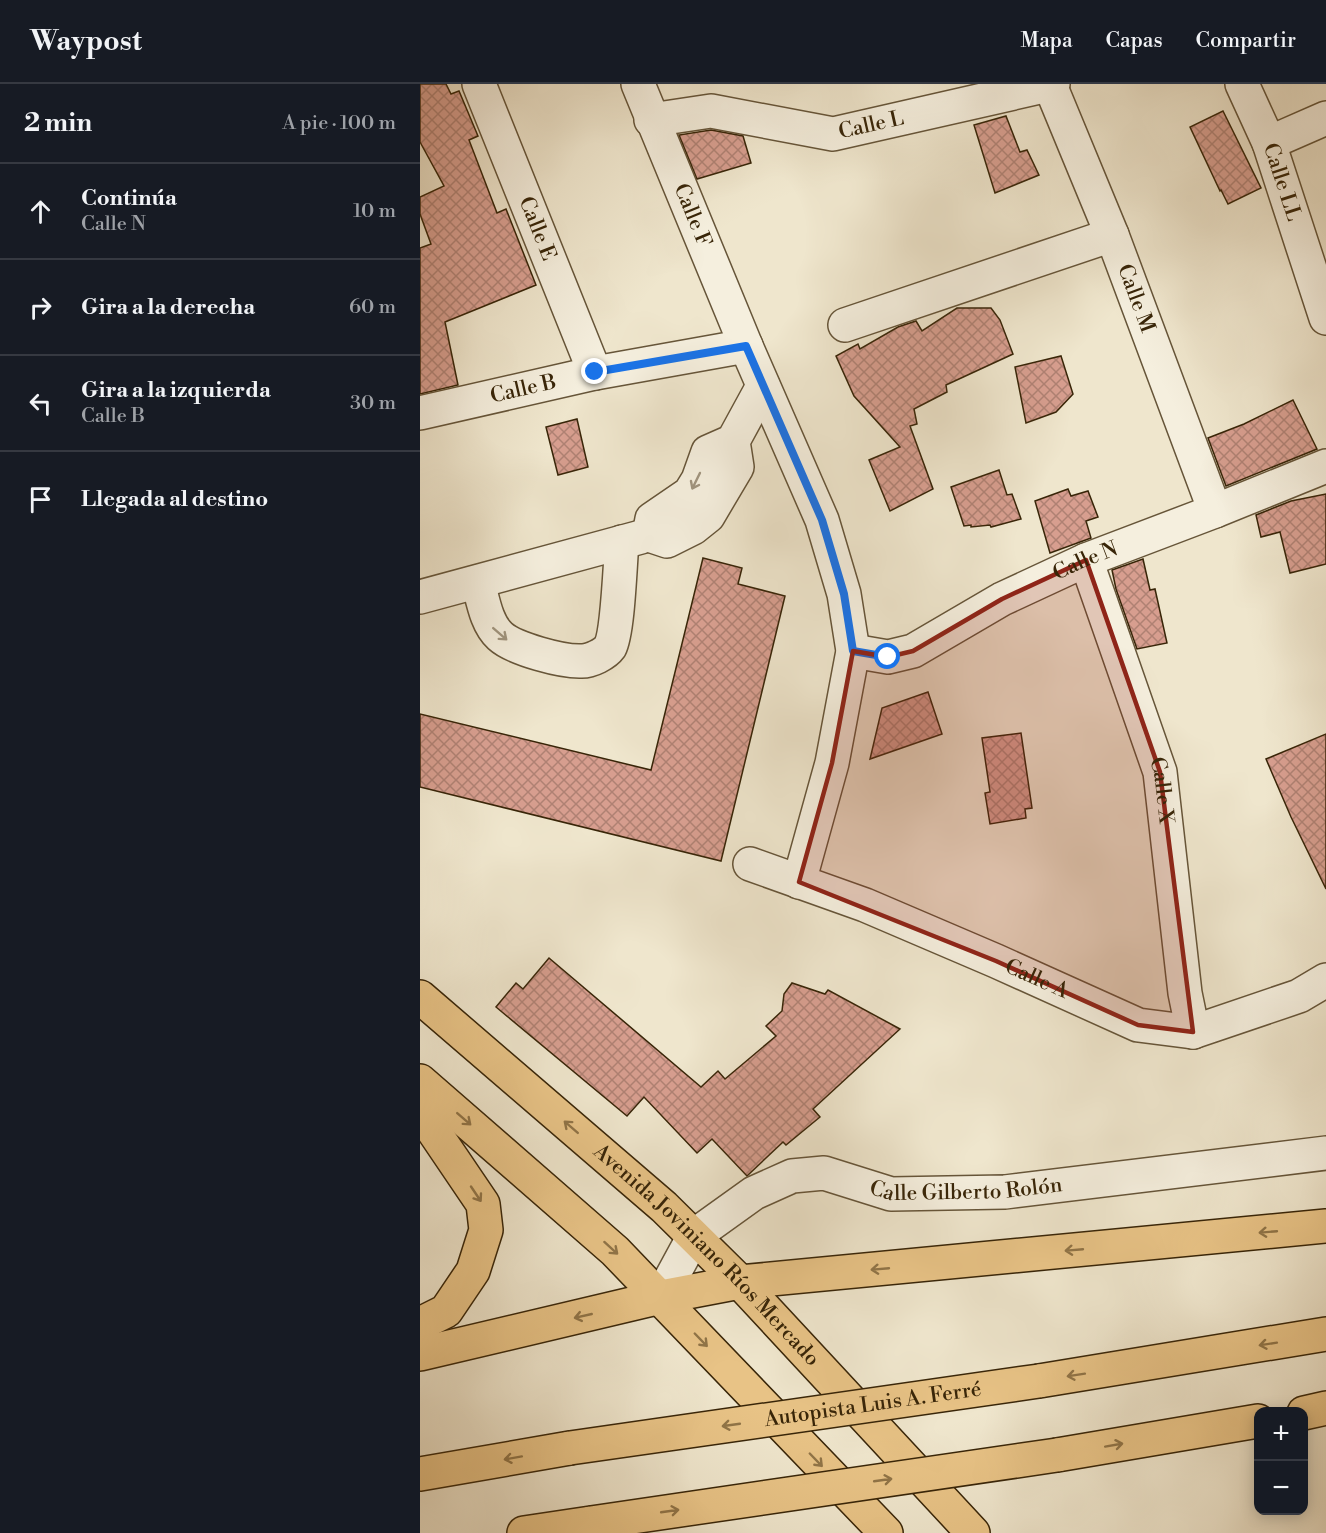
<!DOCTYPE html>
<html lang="es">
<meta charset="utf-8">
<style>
:root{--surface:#171b24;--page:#20242c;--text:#f1f3f6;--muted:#9ea1a6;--line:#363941}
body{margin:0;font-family:"Libre Bodoni",serif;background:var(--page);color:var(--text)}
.controls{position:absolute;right:18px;bottom:18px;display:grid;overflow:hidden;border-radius:12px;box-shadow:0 3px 15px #0003}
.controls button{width:54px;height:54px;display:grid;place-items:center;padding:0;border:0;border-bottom:2px solid var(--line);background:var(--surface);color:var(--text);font:30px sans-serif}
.stop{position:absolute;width:18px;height:18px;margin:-14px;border:4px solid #1a73e8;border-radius:50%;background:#fff}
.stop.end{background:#1a73e8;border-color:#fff;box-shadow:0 2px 6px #0008}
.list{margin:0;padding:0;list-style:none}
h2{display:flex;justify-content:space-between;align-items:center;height:78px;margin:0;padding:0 24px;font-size:26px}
h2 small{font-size:20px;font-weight:400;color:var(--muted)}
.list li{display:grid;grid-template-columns:39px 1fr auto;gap:18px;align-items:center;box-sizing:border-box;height:96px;padding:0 24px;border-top:2px solid var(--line)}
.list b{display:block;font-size:22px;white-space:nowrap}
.list p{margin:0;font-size:20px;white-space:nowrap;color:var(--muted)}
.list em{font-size:20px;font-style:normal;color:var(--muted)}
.icon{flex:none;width:33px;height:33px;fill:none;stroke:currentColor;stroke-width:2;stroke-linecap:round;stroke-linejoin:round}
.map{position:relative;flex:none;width:906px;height:1449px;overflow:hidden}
header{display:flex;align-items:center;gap:36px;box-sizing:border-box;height:84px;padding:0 30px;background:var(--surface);border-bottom:2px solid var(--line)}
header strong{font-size:28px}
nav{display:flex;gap:33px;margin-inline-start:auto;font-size:21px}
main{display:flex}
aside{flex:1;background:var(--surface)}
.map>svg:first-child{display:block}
</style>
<header>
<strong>Waypost</strong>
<nav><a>Mapa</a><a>Capas</a><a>Compartir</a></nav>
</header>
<main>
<aside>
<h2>2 min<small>A pie · 100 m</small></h2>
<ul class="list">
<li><svg class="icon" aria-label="ahead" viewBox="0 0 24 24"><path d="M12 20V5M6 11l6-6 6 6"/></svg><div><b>Continúa</b><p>Calle N</p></div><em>10 m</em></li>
<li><svg class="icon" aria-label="right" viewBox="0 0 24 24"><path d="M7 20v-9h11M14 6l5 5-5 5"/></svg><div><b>Gira a la derecha</b></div><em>60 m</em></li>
<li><svg class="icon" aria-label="left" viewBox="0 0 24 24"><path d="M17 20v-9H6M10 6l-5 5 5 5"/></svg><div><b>Gira a la izquierda</b><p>Calle B</p></div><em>30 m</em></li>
<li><svg class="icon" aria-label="arrive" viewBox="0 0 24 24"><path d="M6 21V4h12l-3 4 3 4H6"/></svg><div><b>Llegada al destino</b></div></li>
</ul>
</aside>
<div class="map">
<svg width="906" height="1449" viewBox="0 0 906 1449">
<defs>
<pattern id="building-cross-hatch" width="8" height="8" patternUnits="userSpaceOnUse" patternTransform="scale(1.5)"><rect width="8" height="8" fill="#d79e8f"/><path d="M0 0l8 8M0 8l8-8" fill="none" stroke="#af8173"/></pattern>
</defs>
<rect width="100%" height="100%" fill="#efe6cd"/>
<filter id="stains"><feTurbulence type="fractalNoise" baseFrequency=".00333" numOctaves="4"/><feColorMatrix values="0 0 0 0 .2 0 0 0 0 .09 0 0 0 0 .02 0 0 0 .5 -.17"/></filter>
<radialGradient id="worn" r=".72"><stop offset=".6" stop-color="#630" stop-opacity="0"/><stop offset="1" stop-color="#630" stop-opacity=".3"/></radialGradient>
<g fill="url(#building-cross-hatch)" stroke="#382508" stroke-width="1.5">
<path d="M 0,0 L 26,0 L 31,10 L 39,7 L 58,52 L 49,56 L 77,129 L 86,125 L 116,201 L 25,238 L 38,301 L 0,310 L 0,164 L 11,160 L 0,130 L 0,113 L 24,102 L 0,58 Z"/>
<path d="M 803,27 L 841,104 L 808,120 L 801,106 L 800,107 L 770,43 Z"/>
<path d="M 586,32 L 600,68 L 607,66 L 619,91 L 575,109 L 554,41 Z"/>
<path d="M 291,46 L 323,52 L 331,79 L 277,95 L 259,51 Z"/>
<path d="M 537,224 L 571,224 L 580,236 L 593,270 L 526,301 L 527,308 L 494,325 L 497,340 L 490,342 L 513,405 L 470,427 L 449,376 L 480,363 L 434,312 L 416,272 L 438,260 L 440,265 L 478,243 L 496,237 L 502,247 Z"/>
<path d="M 641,272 L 653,310 L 636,328 L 606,339 L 595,283 Z"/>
<path d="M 873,316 L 897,365 L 806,402 L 788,354 L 824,340 Z"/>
<path d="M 157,335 L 168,383 L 138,391 L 126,343 Z"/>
<path d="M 579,386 L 587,411 L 592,410 L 601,435 L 571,443 L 570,441 L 551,443 L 551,441 L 544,442 L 531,403 Z"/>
<path d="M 648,405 L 651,412 L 668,407 L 678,433 L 666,437 L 671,454 L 630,469 L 615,417 Z"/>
<path d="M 906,410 L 906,480 L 870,489 L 860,448 L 841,453 L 836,431 L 871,417 Z"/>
<path d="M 283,474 L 322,484 L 318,500 L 365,512 L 301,777 L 0,703 L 0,630 L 231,686 Z"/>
<path d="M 723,475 L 730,506 L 735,505 L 747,559 L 717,565 L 696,505 L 692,486 Z"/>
<path d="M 508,608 L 522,650 L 450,675 L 462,624 Z"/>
<path d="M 601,649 L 612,724 L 605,725 L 606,734 L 570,740 L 565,709 L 570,708 L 562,654 Z"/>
<path d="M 906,650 L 906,805 L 871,733 L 846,675 Z"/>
<path d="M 129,874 L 281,1003 L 298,987 L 305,995 L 356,952 L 346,942 L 362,927 L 364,910 L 372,899 L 405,910 L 408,906 L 480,945 L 393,1025 L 400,1033 L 366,1061 L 363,1058 L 327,1092 L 292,1055 L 277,1069 L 224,1013 L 207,1032 L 76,923 L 96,899 L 103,905 Z"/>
</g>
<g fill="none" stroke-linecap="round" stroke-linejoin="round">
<defs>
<g id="minor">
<path id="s1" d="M 59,0 L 175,289"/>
<path id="s2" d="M 218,0 L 326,262 L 402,436 L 424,510 L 433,567 L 412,679 L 379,798"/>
<path id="s3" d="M 822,0 L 849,59 L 906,234"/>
<path id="s4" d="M 630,1 L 692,151 L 795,427"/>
<path id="s5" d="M 231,36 L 291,27 L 413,50 L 633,0"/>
<path d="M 849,59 L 906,34"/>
<path d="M 425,241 L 692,151"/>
<path id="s6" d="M 0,329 L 175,289 L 326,262"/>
<path d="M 313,357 L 317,383 L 288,432 L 273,444 L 247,457 L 229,451 L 232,435 L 270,409 L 278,396 L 288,368 L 313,357 L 343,302"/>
<path id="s7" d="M 666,476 L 740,688 L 765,909 L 773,948"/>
<path d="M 58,498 C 63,516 66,539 80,552 C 94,565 143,578 162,577 C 171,577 185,570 190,563 C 198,548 200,479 202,458"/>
<path d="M 0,513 L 221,453"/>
<path id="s8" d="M 433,567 L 468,573 L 493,567 L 582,515 L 666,476 L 795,427 L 906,382"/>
<path id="s9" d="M 330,780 L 445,821 L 576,877 L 718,941 L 773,948 L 879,912 L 906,896"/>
<path id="s10" d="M 241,1213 L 274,1152 L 334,1109 L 372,1092 L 404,1089 L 471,1110 L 585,1108 L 906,1069"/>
</g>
<g id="major">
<path id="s11" d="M 0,913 L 244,1123 L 320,1198 L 553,1449"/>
<path d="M 0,997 L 195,1167 L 466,1449"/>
</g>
<g id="highway">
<path d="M 0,1027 L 63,1120 L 66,1146 L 53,1187 L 26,1227 L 0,1240"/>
<path d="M 0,1270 L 241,1213 L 320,1198 L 906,1142"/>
<path d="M 619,1297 L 906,1250"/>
<path d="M 884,1329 L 906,1324"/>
<path d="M 637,1371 L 838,1337"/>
<path d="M 0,1390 L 150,1364"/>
<path d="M 104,1449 L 171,1439"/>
</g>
</defs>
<use href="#minor" stroke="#665539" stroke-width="36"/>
<use href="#major" stroke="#382508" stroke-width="36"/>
<use href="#highway" stroke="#382508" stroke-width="36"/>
<use href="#minor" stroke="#f5efde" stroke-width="33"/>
<use href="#major" stroke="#e8c386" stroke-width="33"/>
<use href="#highway" stroke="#e8c386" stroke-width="33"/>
<defs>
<g id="highway-bridge">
<path id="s12" d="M 150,1364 L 619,1297"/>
<path d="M 171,1439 L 637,1371"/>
</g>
</defs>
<use href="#highway-bridge" stroke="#382508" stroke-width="36" stroke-linecap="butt"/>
<use href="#highway-bridge" stroke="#e8c386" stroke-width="33"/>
</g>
<defs><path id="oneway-shaft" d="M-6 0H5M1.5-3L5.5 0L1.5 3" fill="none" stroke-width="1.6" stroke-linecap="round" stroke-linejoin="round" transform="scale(1.5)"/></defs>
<g stroke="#a0947e">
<use href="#oneway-shaft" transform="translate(276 397) rotate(116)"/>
<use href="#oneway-shaft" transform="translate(80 550) rotate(41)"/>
</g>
<g stroke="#907447">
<use href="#oneway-shaft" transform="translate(44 1035) rotate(41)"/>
<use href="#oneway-shaft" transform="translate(151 1043) rotate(-139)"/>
<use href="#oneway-shaft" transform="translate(56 1110) rotate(56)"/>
<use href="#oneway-shaft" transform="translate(848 1148) rotate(175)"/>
<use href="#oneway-shaft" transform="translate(191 1164) rotate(42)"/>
<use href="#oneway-shaft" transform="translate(654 1166) rotate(175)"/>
<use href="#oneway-shaft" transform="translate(460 1185) rotate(175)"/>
<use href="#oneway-shaft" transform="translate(163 1232) rotate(167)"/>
<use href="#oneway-shaft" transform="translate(281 1256) rotate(46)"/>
<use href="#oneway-shaft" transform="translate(848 1260) rotate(171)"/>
<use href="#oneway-shaft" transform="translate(656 1291) rotate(171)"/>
<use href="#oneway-shaft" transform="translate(311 1341) rotate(172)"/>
<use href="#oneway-shaft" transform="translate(694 1361) rotate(-10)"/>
<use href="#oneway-shaft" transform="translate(93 1374) rotate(170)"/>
<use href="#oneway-shaft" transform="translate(396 1376) rotate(46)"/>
<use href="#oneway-shaft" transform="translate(463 1396) rotate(-8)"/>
<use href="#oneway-shaft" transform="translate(250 1427) rotate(-8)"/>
</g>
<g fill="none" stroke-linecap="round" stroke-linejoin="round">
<path stroke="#1a73e8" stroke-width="8" d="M 175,288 L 326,262 L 402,436 L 424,510 L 433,567 L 468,573"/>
</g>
<path fill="#8f2418" fill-opacity="0.2" stroke="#8f2418" stroke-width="4.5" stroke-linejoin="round" d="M 666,476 L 740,688 L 773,948 L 718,941 L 576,877 L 379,798 L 412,679 L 433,567 L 468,573 L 493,567 L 582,515 Z"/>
<g text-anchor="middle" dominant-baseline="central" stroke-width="4.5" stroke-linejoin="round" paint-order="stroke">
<g font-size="21" fill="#382508" stroke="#f5efde">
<text stroke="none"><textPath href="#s5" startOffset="224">Calle L</textPath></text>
<text stroke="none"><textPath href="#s3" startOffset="106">Calle LL</textPath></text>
<text stroke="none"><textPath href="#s2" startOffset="142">Calle F</textPath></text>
<text stroke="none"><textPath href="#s1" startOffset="156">Calle E</textPath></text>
<text stroke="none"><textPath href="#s4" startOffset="230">Calle M</textPath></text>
<text stroke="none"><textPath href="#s6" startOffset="106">Calle B</textPath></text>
<text stroke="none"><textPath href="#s8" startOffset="256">Calle N</textPath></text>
<text stroke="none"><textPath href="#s7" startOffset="243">Calle X</textPath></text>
<text stroke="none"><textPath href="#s9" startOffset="309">Calle A</textPath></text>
<text stroke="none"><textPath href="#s10" startOffset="362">Calle Gilberto Rolón</textPath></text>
<text stroke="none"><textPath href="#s11" startOffset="386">Avenida Joviniano Ríos Mercado</textPath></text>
<text stroke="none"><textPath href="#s12" startOffset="306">Autopista Luis A. Ferré</textPath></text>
</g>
</g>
<rect width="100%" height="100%" filter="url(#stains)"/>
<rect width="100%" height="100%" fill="url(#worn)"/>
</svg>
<div class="controls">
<button>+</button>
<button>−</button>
</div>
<div class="stop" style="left:468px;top:573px"></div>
<div class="stop end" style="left:175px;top:288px"></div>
</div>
</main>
